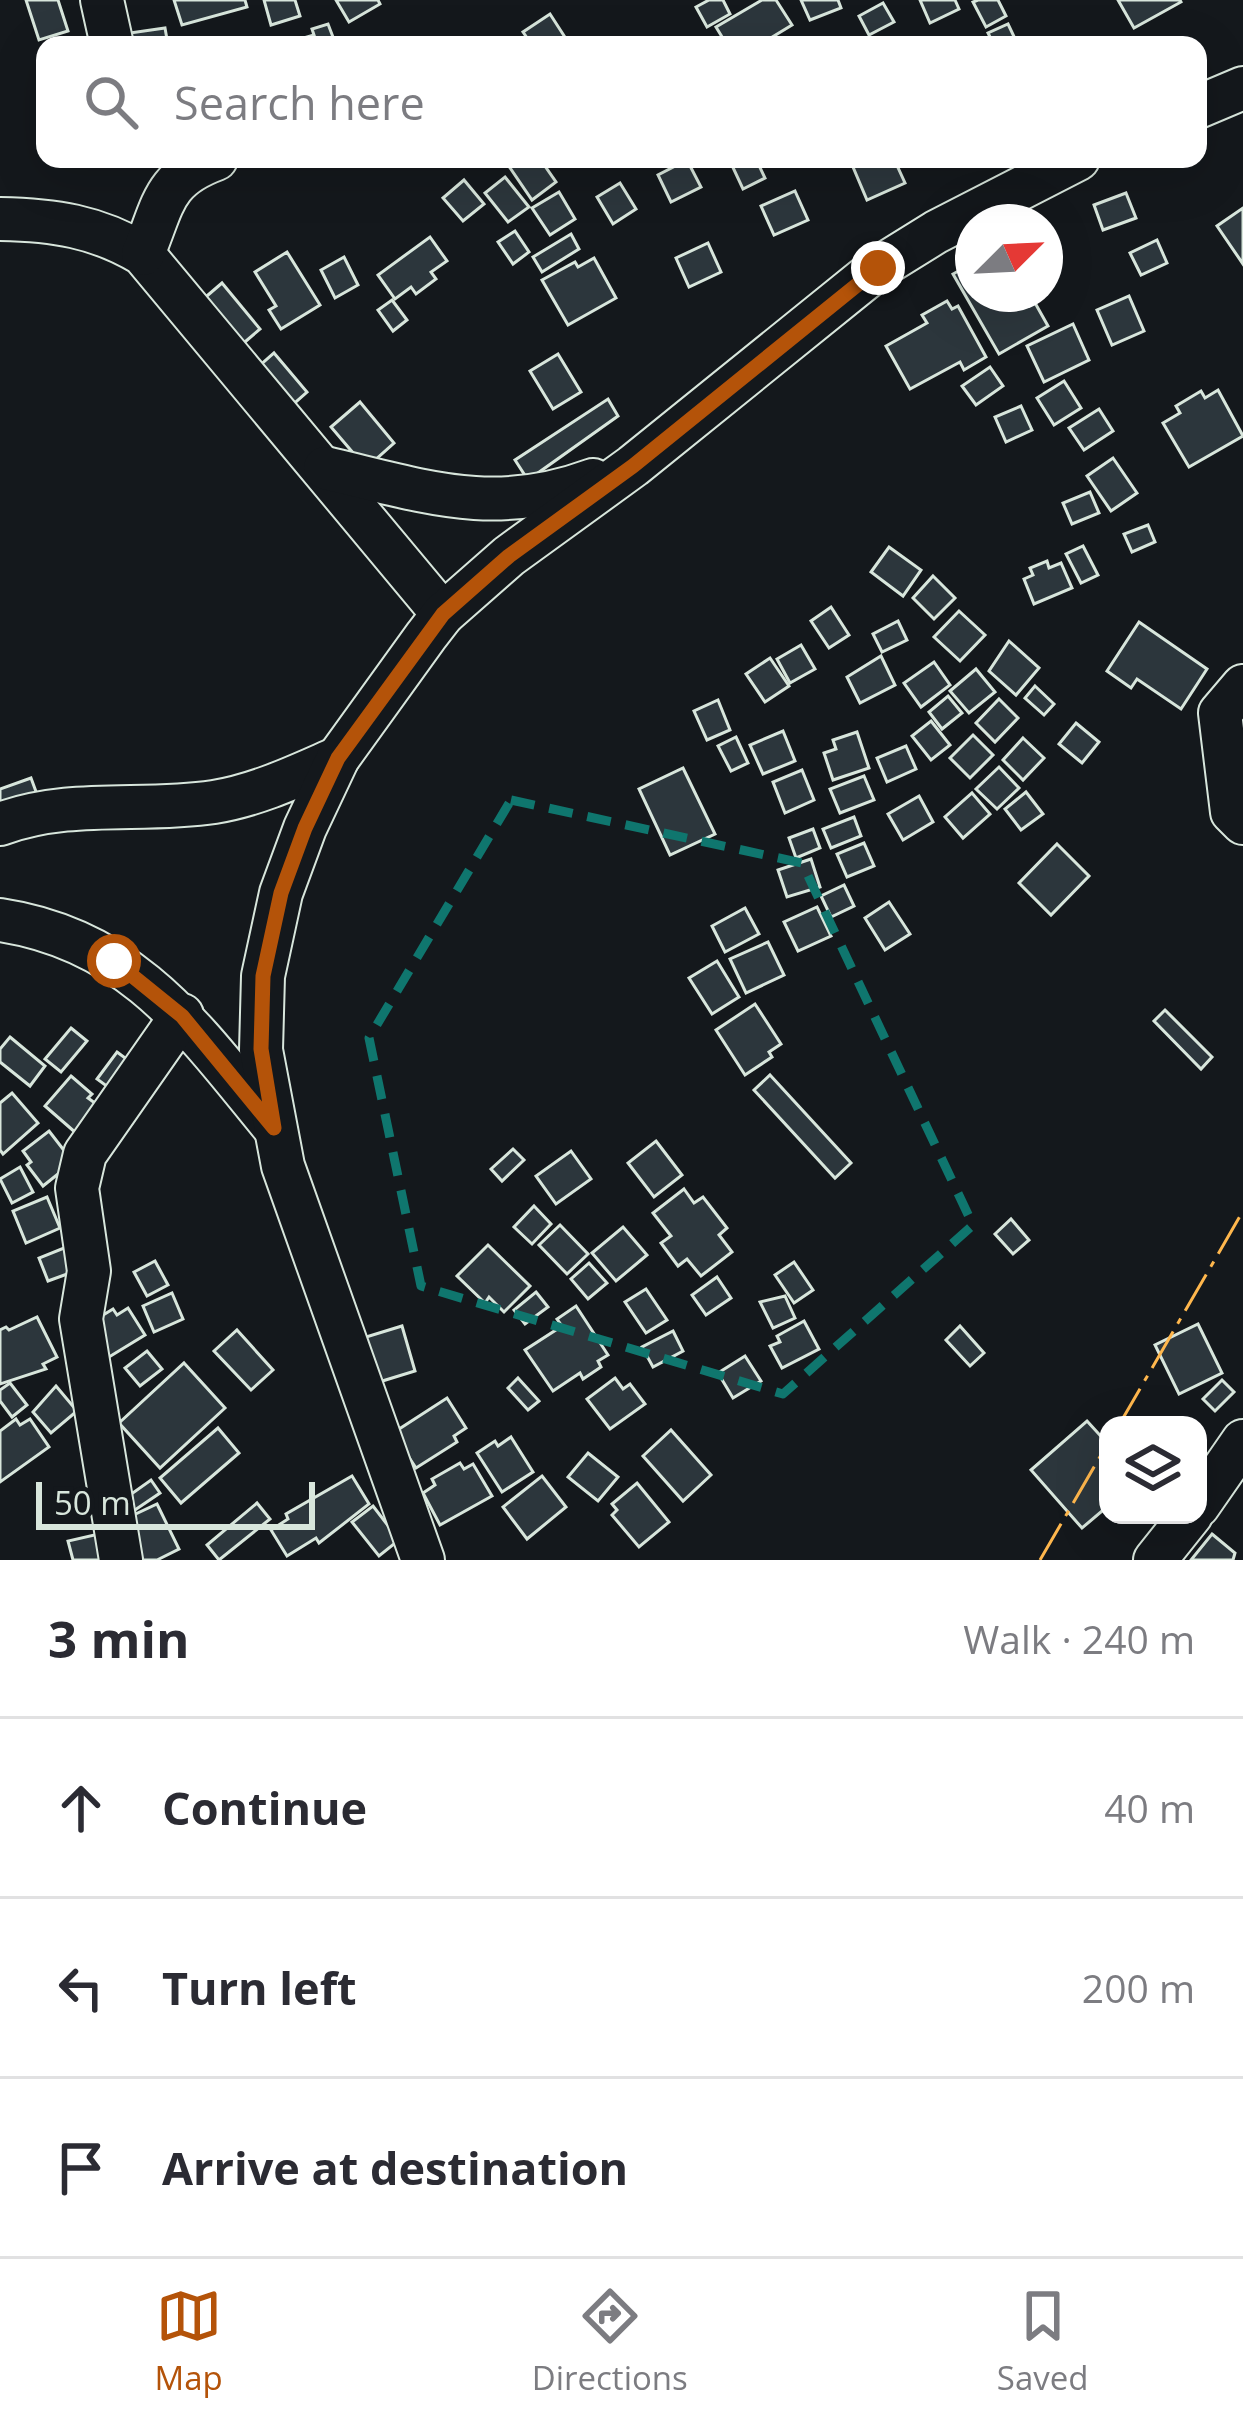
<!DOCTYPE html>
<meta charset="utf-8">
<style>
:root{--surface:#fff;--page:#f2f2f3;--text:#2b2b33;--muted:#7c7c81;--line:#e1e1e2;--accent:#b45309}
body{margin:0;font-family:"Open Sans",sans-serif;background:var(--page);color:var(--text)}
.controls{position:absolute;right:36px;bottom:36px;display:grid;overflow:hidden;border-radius:24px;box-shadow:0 12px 48px #0002}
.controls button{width:108px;height:108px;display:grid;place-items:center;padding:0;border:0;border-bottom:3px solid var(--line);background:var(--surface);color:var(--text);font:60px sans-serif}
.compass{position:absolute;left:955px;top:204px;width:108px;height:108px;border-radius:50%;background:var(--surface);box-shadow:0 12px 48px #0002;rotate:66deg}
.scale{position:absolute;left:36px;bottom:30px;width:279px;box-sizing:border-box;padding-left:12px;border:6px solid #d8e6dc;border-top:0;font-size:33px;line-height:42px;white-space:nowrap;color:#d8e6dc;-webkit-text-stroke:9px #14181c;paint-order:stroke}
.stop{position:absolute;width:36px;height:36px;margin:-27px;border:9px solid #b45309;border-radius:50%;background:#fff}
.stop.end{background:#b45309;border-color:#fff;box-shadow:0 3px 12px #0008}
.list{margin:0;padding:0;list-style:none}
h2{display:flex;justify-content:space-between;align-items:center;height:156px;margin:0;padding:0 48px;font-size:51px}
h2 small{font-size:39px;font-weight:400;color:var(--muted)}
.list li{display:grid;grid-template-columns:78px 1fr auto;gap:36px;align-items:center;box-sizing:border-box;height:180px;padding:0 48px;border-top:3px solid var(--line)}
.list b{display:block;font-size:45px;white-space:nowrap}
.list em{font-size:39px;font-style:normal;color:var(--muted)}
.icon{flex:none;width:66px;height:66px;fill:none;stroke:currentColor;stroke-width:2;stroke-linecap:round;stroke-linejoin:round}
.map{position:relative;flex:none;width:1243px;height:1560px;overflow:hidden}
.search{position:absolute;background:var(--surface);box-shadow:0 12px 48px #0002;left:36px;right:36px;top:36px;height:132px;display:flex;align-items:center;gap:30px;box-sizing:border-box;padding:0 42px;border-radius:24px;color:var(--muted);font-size:45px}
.sheet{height:696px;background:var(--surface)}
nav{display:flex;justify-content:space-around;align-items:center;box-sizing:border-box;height:168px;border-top:3px solid var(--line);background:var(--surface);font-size:33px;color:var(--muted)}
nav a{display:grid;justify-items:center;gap:6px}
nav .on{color:var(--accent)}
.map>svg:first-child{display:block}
</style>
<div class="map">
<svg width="1243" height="1560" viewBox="0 0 1243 1560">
<rect width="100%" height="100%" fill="#14181c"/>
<g fill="#2c363c" stroke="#d8e6dc" stroke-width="3">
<path d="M 26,0 L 58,0 L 68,31 L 39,40 Z"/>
<path d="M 174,0 L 245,0 L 247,7 L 182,25 Z"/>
<path d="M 264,0 L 295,0 L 300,16 L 271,25 Z"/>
<path d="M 336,0 L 378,0 L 380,4 L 349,22 Z"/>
<path d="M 709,0 L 723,0 L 730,14 L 707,27 L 696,7 Z"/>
<path d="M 762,0 L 776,0 L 792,25 L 759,45 L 727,45 L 716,27 Z"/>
<path d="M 801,0 L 838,0 L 841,8 L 810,20 Z"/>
<path d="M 920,0 L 955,0 L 959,9 L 930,23 Z"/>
<path d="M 978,0 L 998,0 L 1006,16 L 986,27 L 973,2 Z"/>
<path d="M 1118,0 L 1180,0 L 1181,2 L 1134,28 Z"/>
<path d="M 883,3 L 894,22 L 869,35 L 859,16 Z"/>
<path d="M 550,14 L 570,45 L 532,45 L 523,32 Z"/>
<path d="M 328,24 L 336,45 L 302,45 L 300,39 L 314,35 L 312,29 Z"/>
<path d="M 1008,24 L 1018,45 L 994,45 L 988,33 Z"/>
<path d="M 165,28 L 168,45 L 132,45 L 130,33 Z"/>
<path d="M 511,159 L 540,159 L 556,182 L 532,200 L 506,162 Z"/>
<path d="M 729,159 L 756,159 L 765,178 L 743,189 Z"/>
<path d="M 863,159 L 894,159 L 905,183 L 867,200 L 853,167 L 864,162 Z"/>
<path d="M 687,160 L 701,187 L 671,202 L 658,175 Z"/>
<path d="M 505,177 L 529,207 L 508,222 L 485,193 Z"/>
<path d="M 464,180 L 484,204 L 463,221 L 443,198 Z"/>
<path d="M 620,183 L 636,209 L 613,224 L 597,197 Z"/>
<path d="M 795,191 L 808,220 L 774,235 L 761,206 Z"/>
<path d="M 559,192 L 575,219 L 550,235 L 532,208 Z"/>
<path d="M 1126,193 L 1136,218 L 1103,230 L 1094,205 Z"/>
<path d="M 1243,208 L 1243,264 L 1217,226 Z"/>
<path d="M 515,231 L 529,252 L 513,264 L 498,242 Z"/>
<path d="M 571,234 L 579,249 L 542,272 L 533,257 Z"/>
<path d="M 430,237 L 447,261 L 431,272 L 436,279 L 416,294 L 411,287 L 395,299 L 378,275 Z"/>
<path d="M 1157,240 L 1167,263 L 1141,275 L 1130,253 Z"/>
<path d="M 708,243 L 721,272 L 689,287 L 676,258 Z"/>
<path d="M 287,252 L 320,305 L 281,329 L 269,310 L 276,306 L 255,272 Z"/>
<path d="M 344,257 L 358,285 L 335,298 L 321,270 Z"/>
<path d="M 594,258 L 616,298 L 568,325 L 542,280 L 575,262 L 578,267 Z"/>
<path d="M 973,263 L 973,294 L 1030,294 L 1048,326 L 999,354 L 953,274 Z"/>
<path d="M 222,283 L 260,329 L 239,347 L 201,301 Z"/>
<path d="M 1129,296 L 1144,331 L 1112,345 L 1097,310 Z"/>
<path d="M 392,300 L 407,320 L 393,331 L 378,310 Z"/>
<path d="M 947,301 L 952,309 L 958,306 L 986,357 L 964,370 L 960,362 L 910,389 L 886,346 L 927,323 L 922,315 Z"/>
<path d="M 1073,324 L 1089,360 L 1044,382 L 1027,346 Z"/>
<path d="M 274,353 L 307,392 L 290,407 L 257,368 Z"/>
<path d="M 558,354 L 581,392 L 553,409 L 530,371 Z"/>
<path d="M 990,367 L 1003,386 L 976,405 L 962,386 Z"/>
<path d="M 1064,381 L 1081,408 L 1054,425 L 1037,398 Z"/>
<path d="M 1218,390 L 1243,436 L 1189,467 L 1163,423 L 1180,413 L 1176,406 L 1201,391 L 1205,398 Z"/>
<path d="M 608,399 L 618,416 L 528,480 L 515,460 Z"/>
<path d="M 360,402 L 394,443 L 366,468 L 331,427 Z"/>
<path d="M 1021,406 L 1032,430 L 1006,442 L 995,417 Z"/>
<path d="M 1099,409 L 1113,431 L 1084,450 L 1069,428 Z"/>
<path d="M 1113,458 L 1137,493 L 1111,511 L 1087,476 Z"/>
<path d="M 1090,492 L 1099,513 L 1072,524 L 1063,503 Z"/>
<path d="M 1148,525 L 1155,542 L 1132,552 L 1124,534 Z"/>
<path d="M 1083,546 L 1098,575 L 1081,583 L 1066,554 Z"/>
<path d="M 889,547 L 921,570 L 903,596 L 871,572 Z"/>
<path d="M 1047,561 L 1049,568 L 1061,563 L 1072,588 L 1034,604 L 1024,579 L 1033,575 L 1030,568 Z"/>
<path d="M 933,576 L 955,598 L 934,619 L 913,598 Z"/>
<path d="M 831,607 L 849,635 L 829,648 L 811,621 Z"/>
<path d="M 959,611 L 985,635 L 960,661 L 934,637 Z"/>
<path d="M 898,621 L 907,640 L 882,652 L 873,634 Z"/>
<path d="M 1139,622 L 1207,669 L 1181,709 L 1137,679 L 1131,688 L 1107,671 Z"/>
<path d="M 1009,641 L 1039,668 L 1016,695 L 989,671 Z"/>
<path d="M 801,645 L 815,669 L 790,683 L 777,659 Z"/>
<path d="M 881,656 L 895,685 L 860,703 L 847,677 Z"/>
<path d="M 770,658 L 789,686 L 765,702 L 746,674 Z"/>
<path d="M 934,662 L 950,685 L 921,707 L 904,683 Z"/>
<path d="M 976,669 L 995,692 L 969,713 L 950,691 Z"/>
<path d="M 1035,686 L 1054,704 L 1044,715 L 1025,698 Z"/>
<path d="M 948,696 L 962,713 L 942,729 L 929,712 Z"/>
<path d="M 999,699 L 1018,718 L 995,742 L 976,723 Z"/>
<path d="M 718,700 L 730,730 L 707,740 L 694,711 Z"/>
<path d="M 931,721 L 950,745 L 931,760 L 912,736 Z"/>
<path d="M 1076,723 L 1099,742 L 1082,763 L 1059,744 Z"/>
<path d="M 783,731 L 795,761 L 763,774 L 750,745 Z"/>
<path d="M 857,732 L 869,768 L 833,780 L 824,753 L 836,749 L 833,740 Z"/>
<path d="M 973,735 L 993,755 L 970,778 L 950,758 Z"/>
<path d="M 736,737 L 748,763 L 731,771 L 718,746 Z"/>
<path d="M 1023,738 L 1044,758 L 1023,780 L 1003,760 Z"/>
<path d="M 906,746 L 916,769 L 887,782 L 877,758 Z"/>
<path d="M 999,767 L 1019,788 L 997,809 L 976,789 Z"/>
<path d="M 683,768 L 715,834 L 670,855 L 639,789 Z"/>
<path d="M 802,770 L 814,800 L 785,813 L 773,782 Z"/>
<path d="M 864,776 L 874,800 L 840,813 L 830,789 Z"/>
<path d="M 31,778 L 38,797 L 0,810 L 0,789 Z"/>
<path d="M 1026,792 L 1043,814 L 1021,830 L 1005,809 Z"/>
<path d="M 972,793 L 990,814 L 963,838 L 945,817 Z"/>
<path d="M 919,796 L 933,822 L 903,840 L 888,814 Z"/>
<path d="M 854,817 L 861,836 L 831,848 L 823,829 Z"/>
<path d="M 813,829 L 820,848 L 796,858 L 789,838 Z"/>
<path d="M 864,843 L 874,866 L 847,877 L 837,854 Z"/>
<path d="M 1057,844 L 1089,876 L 1051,915 L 1019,883 Z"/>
<path d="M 811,859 L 820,887 L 787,897 L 778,870 Z"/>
<path d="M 844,885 L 854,906 L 831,917 L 821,896 Z"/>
<path d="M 889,902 L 910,934 L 885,950 L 865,918 Z"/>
<path d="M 817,907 L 831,936 L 798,951 L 784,922 Z"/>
<path d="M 745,908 L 759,934 L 725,952 L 712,926 Z"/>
<path d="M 768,942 L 784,975 L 746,993 L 730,959 Z"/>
<path d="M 717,961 L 739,997 L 712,1014 L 689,978 Z"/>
<path d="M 755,1004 L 781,1044 L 769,1052 L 772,1057 L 745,1075 L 716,1030 Z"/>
<path d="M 1165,1010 L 1212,1057 L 1201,1069 L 1154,1021 Z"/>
<path d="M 71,1028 L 87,1041 L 61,1072 L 45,1059 Z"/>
<path d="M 10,1037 L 45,1066 L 30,1086 L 0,1062 L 0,1049 Z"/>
<path d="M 117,1052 L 132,1063 L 112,1090 L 97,1079 Z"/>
<path d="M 770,1075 L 851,1163 L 835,1178 L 754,1090 Z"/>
<path d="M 71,1076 L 92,1094 L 88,1098 L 99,1106 L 76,1133 L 45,1106 Z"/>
<path d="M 12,1093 L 38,1123 L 3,1154 L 0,1150 L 0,1103 Z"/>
<path d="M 49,1131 L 73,1162 L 43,1186 L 27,1165 L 31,1162 L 23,1151 Z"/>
<path d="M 656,1141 L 682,1175 L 654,1197 L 628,1163 Z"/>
<path d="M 513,1149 L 524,1160 L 502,1181 L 491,1169 Z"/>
<path d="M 571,1151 L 591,1179 L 556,1204 L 536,1176 Z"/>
<path d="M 20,1167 L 33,1192 L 12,1203 L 0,1179 Z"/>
<path d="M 684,1189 L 694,1203 L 703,1197 L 727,1228 L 719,1235 L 732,1252 L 701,1276 L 687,1259 L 678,1266 L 661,1243 L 671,1236 L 653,1213 Z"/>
<path d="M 47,1197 L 60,1228 L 26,1243 L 13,1211 Z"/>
<path d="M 534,1206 L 551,1224 L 532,1244 L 514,1227 Z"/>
<path d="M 1011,1219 L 1029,1240 L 1013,1254 L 995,1234 Z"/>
<path d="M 560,1225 L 588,1254 L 567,1274 L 539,1245 Z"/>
<path d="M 623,1227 L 647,1255 L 616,1281 L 592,1253 Z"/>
<path d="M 488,1245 L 530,1286 L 504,1312 L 489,1297 L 485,1303 L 457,1276 Z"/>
<path d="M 69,1246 L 78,1270 L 48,1281 L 39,1258 Z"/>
<path d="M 155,1261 L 168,1285 L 147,1296 L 134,1272 Z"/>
<path d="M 794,1262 L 813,1290 L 794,1303 L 775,1275 Z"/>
<path d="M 589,1263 L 607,1283 L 588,1299 L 571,1279 Z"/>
<path d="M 717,1277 L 731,1298 L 706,1315 L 692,1295 Z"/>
<path d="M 646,1289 L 667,1320 L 646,1333 L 625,1302 Z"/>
<path d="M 536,1292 L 548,1307 L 525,1324 L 514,1310 Z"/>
<path d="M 172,1293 L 183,1319 L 154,1332 L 143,1306 Z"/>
<path d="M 785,1296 L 795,1318 L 773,1328 L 760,1302 Z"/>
<path d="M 576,1306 L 608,1355 L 598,1361 L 601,1367 L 583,1379 L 580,1373 L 553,1391 L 525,1350 L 562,1326 L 557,1319 Z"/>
<path d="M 128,1308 L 145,1335 L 109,1357 L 93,1330 L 95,1320 L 113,1309 L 117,1315 Z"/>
<path d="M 37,1317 L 57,1357 L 43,1364 L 46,1369 L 0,1384 L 0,1330 L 6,1327 L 9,1330 Z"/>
<path d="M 804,1321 L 819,1349 L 782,1368 L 770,1346 L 780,1342 L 777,1336 Z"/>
<path d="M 1198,1324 L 1222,1373 L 1179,1394 L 1155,1345 Z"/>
<path d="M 402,1326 L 415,1371 L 379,1382 L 366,1337 Z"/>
<path d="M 960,1326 L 984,1353 L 970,1366 L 946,1340 Z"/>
<path d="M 237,1330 L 273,1370 L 251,1390 L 214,1351 Z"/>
<path d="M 673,1331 L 683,1351 L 653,1367 L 642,1347 Z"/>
<path d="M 147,1351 L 162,1369 L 140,1386 L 125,1368 Z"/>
<path d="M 745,1356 L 761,1381 L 733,1398 L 718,1373 Z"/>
<path d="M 184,1363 L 225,1408 L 160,1468 L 119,1423 Z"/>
<path d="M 518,1378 L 539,1401 L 528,1410 L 508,1388 Z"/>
<path d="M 615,1378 L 623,1389 L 630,1384 L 645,1404 L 610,1429 L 587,1399 Z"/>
<path d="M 1222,1380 L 1234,1392 L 1215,1411 L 1203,1399 Z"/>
<path d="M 10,1383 L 27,1405 L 12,1417 L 0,1401 L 0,1390 Z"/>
<path d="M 56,1386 L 77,1411 L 51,1433 L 33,1412 Z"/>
<path d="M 447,1398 L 466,1428 L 454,1436 L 457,1442 L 416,1468 L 393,1433 Z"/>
<path d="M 16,1419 L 20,1425 L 30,1419 L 49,1447 L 0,1482 L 0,1431 Z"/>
<path d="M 1087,1421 L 1108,1444 L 1108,1506 L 1082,1528 L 1031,1470 Z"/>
<path d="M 218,1428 L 239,1453 L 181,1503 L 160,1478 Z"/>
<path d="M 671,1430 L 711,1475 L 683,1501 L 643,1456 Z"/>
<path d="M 511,1437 L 533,1472 L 502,1492 L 477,1453 L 495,1441 L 498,1446 Z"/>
<path d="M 588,1453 L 618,1477 L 598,1501 L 568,1477 Z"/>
<path d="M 460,1463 L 464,1469 L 473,1464 L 492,1496 L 440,1525 L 423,1493 L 435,1485 L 432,1479 Z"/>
<path d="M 352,1476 L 369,1504 L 319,1543 L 316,1538 L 287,1556 L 271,1530 L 288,1519 L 286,1514 Z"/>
<path d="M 542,1476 L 566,1507 L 527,1539 L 503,1507 Z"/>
<path d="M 151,1480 L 160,1493 L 129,1514 L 120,1502 Z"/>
<path d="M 637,1483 L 669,1522 L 639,1547 L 612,1515 L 617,1510 L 612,1504 Z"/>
<path d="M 257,1503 L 270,1519 L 219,1560 L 207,1545 Z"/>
<path d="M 157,1504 L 179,1549 L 157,1560 L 143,1560 L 123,1520 Z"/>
<path d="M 373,1506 L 399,1540 L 379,1556 L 352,1522 Z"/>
<path d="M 103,1533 L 109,1560 L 73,1560 L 68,1541 Z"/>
<path d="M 1212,1534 L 1235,1553 L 1233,1560 L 1191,1560 Z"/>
</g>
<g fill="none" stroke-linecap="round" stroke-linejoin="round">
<defs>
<g id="minor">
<path d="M 102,0 L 112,45"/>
<path d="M 1198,107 L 1243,88"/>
<path d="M 0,219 C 54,220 96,226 143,254 L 443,614"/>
<path d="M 143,254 C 164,204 162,179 216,159"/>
<path d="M 325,468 C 424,491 493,517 593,480"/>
<path d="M 1243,686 L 1220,713 L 1232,812 L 1243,823"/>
<path d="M 0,824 C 72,798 141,813 214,802 C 258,795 299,775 338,758"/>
<path d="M 0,920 C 133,940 194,1030 273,1126"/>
<path d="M 1198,1506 L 1243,1441"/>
<path d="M 121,1560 L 81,1319 L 89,1271 L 77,1188 L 85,1154 L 182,1015"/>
<path d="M 423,1560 L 283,1166 L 261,1050 L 263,976 L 281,893 L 305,828 L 338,758 L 426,636 L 443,614 L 509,556 L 633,466 L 878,268 L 936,232 L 1078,159"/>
<path d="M 1155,1560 L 1191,1515"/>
</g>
</defs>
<use href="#minor" stroke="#d8e6dc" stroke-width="46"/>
<use href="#minor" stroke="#14181c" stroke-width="42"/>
<g stroke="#ffb74d" stroke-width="3" stroke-dasharray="42 9 6 9" stroke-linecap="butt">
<path d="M 1119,1425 L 1243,1211"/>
<path d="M 1040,1560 L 1108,1443"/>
</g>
</g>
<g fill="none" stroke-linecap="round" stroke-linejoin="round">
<path stroke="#b45309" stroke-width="15" d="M 114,961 L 182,1016 L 274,1128 L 261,1049 L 263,976 L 281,893 L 305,828 L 338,758 L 443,614 L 509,556 L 633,466 L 878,268"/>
</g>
<path fill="none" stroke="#0f766e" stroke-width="9" stroke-dasharray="24 15" stroke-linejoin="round" d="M 511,800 L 802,863 L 973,1225 L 783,1394 L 421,1286 L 369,1038 Z"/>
</svg>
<div class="controls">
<button><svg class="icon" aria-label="layers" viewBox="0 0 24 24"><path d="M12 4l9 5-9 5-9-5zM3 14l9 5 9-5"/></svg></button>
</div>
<svg class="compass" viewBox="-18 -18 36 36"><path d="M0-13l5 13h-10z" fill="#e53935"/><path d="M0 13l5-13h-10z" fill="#7c7c81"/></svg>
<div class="scale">50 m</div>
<div class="stop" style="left:114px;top:961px"></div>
<div class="stop end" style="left:878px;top:268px"></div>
<div class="search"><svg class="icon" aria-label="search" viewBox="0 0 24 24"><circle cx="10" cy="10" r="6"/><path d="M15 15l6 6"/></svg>Search here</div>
</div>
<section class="sheet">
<h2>3 min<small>Walk · 240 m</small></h2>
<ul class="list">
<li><svg class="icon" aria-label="ahead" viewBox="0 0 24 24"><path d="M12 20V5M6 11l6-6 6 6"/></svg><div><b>Continue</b></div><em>40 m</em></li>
<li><svg class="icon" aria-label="left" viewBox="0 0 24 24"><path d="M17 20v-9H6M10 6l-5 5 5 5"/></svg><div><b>Turn left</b></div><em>200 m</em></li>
<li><svg class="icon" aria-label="arrive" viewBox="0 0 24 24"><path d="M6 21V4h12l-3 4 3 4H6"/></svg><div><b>Arrive at destination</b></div></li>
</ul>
</section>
<nav>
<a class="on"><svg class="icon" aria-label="map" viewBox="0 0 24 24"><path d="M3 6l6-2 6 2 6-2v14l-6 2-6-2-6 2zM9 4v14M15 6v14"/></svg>Map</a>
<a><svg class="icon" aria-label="directions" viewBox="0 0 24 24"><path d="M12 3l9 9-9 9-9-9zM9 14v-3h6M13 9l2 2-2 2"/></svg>Directions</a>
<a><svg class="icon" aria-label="saved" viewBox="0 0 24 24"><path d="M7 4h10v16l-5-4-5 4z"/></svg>Saved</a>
</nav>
